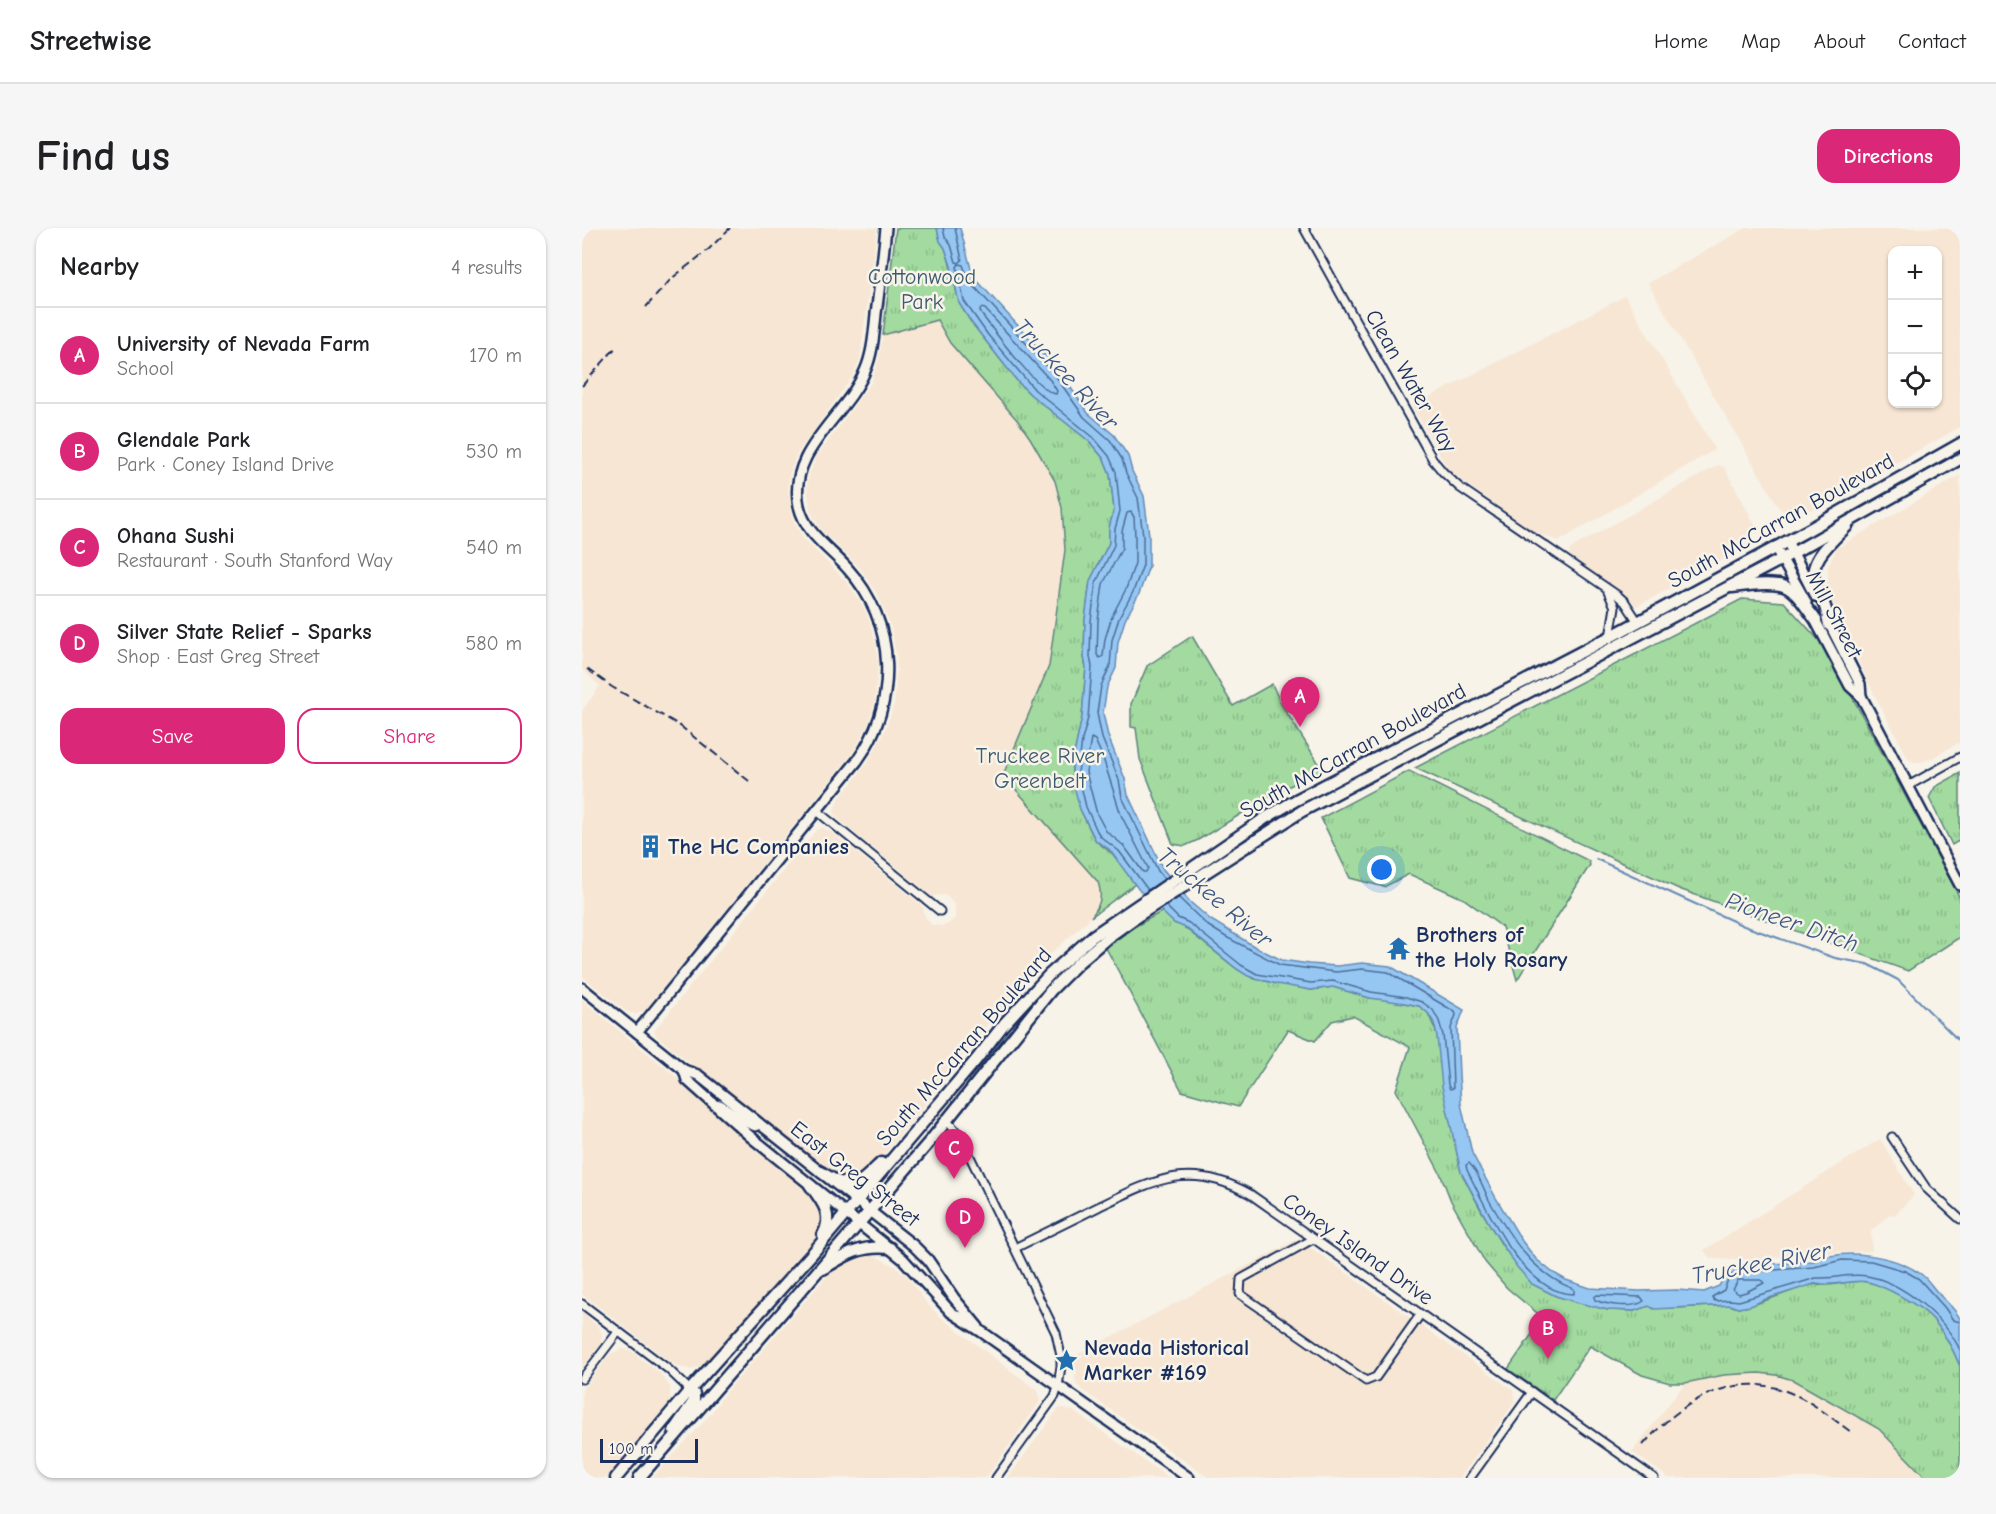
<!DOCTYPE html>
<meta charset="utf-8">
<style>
:root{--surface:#fff;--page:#f6f6f6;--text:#202124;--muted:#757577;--line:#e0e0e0;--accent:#db2777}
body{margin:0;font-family:"Comic Neue",sans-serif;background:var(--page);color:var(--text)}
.controls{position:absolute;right:18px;top:18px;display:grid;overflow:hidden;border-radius:12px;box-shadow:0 2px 4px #0004}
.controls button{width:54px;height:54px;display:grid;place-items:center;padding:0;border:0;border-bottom:2px solid var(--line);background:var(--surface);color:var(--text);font:30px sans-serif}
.scale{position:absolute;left:18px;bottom:15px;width:98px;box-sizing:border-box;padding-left:6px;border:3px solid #1b2f5e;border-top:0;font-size:16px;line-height:21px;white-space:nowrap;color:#1b2f5e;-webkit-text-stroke:4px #f7f3e8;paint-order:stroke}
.you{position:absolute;left:800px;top:642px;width:21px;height:21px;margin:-15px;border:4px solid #fff;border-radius:50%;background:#1a73e8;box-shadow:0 0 0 9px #1a73e833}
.badge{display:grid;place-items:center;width:39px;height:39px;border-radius:50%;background:var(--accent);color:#fff;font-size:20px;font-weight:700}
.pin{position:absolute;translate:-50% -50px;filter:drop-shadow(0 2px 3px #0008)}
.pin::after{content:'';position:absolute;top:32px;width:21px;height:18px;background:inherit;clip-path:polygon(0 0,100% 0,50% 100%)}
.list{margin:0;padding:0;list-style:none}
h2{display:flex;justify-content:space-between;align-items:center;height:78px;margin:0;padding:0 24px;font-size:26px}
h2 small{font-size:20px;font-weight:400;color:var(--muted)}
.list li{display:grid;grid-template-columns:39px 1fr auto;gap:18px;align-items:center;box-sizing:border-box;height:96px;padding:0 24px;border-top:2px solid var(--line)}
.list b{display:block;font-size:22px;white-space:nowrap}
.list p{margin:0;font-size:20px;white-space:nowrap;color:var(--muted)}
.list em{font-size:20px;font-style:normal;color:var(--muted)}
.actions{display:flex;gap:12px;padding:18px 24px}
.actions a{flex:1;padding:14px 0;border:2px solid var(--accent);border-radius:18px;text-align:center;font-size:21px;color:var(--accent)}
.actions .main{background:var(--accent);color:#fff}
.icon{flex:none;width:33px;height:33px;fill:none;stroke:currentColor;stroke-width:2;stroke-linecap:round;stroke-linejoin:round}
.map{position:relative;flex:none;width:1378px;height:1250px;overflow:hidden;border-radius:18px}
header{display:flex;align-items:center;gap:36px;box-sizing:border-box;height:84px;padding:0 30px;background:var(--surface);border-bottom:2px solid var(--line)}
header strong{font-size:28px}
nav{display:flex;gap:33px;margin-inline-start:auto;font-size:21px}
.intro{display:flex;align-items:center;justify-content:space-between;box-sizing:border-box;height:144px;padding:0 36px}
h1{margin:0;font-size:42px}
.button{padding:15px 27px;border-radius:18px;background:var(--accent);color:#fff;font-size:21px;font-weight:700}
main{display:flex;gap:36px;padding:0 36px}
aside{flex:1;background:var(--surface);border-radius:18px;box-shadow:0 2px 4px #0004}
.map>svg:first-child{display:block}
</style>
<header>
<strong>Streetwise</strong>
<nav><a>Home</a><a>Map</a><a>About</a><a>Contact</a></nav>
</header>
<div class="intro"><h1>Find us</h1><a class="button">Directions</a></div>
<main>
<aside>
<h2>Nearby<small>4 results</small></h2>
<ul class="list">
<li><span class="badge">A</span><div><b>University of Nevada Farm</b><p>School</p></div><em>170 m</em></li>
<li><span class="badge">B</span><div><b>Glendale Park</b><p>Park · Coney Island Drive</p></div><em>530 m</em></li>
<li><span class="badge">C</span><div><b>Ohana Sushi</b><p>Restaurant · South Stanford Way</p></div><em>540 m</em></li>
<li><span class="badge">D</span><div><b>Silver State Relief - Sparks</b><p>Shop · East Greg Street</p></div><em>580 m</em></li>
</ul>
<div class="actions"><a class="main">Save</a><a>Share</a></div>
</aside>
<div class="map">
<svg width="1378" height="1250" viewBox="0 0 1378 1250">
<defs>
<pattern id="grass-tufts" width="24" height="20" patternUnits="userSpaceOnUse" patternTransform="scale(1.5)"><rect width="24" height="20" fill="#a2da9f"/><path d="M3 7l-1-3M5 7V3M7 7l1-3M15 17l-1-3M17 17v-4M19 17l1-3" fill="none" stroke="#8bbb8b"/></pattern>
</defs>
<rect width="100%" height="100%" fill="#f7f3e8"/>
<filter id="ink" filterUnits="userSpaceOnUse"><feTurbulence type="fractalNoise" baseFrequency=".0167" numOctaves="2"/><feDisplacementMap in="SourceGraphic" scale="12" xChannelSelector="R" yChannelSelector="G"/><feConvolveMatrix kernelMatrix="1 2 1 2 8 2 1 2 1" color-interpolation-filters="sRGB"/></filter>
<g filter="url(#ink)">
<g fill="#f7e6d4" fill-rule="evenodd">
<path d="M 0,0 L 295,0 L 278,131 L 271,148 L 215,226 L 208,244 L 206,262 L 211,292 L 221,310 L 264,353 L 279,374 L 288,394 L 294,416 L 296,436 L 293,474 L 285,499 L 272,523 L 62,783 L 55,786 L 45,784 L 0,748 L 0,483 L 18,458 L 0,441 Z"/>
<path d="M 1164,0 L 1378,0 L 1378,199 L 1230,282 L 1212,282 L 1204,285 L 1197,280 L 1066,55 ZM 1310,22 L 1356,22 L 1356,176 L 1310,176 Z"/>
<path d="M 1043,68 L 1131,218 L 1132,222 L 977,313 L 962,308 L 943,298 L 867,243 L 830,178 Z"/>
<path d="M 355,92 L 368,115 L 436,193 L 473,253 L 477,266 L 483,322 L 467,438 L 421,547 L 516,654 L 519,663 L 519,672 L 516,680 L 509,689 L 440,752 L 343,877 L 289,942 L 272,953 L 249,947 L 155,874 L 75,808 L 72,803 L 234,602 L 241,600 L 249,604 L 336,674 L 341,680 L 343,689 L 350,697 L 360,698 L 366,696 L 373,690 L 373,678 L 366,669 L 361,667 L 351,668 L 346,665 L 259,594 L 253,586 L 252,582 L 256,572 L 284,537 L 302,505 L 312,477 L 315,442 L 314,426 L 309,399 L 297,369 L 279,341 L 237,300 L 228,282 L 225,259 L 227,247 L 235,228 L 289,155 L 297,131 L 301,107 Z"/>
<path d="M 1136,237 L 1142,239 L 1175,300 L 1159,322 L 1055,378 L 987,327 L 988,322 L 991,319 Z"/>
<path d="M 1378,247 L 1378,514 L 1348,531 L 1336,535 L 1327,532 L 1291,464 L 1253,382 L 1245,358 L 1246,338 L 1255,320 Z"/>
<path d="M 0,772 L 108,860 L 182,924 L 192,937 L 232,969 L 243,988 L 237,1006 L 128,1130 L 122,1136 L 110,1142 L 95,1138 L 84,1131 L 0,1066 Z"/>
<path d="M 1298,911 L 1332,967 L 1313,987 L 1308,986 L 1289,1003 L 1290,1023 L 1235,1025 L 1172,1032 L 1128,1030 L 1122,1022 Z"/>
<path d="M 716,1011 L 931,1162 L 933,1168 L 932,1175 L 878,1250 L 627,1250 L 500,1162 L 494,1156 L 491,1129 Z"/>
<path d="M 291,1027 L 314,1039 L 324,1047 L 346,1077 L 361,1091 L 456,1163 L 458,1174 L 404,1250 L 70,1250 L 129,1186 L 141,1168 L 251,1041 L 263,1034 Z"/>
<path d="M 0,1085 L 18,1100 L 20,1109 L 18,1117 L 0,1140 Z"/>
<path d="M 39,1121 L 48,1122 L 78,1145 L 88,1159 L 88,1173 L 81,1184 L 24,1250 L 0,1250 L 0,1162 L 28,1126 Z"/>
<path d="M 1177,1145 L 1194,1147 L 1211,1152 L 1297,1201 L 1344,1250 L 1087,1250 L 1050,1224 L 1103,1155 L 1142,1147 Z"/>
<path d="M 481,1180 L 491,1183 L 587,1250 L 426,1250 L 476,1181 Z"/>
</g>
<g fill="url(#grass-tufts)" stroke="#5e847e" stroke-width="1.5">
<path d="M 314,0 L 355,0 L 358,13 L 363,20 L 369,39 L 377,75 L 389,94 L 436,154 L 449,167 L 507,213 L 522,231 L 528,246 L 532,281 L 527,300 L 527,315 L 508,353 L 503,392 L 502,429 L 504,439 L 500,489 L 490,536 L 490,545 L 498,581 L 510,606 L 514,613 L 532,627 L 553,656 L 509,689 C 518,677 521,669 516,654 L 421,547 L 467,438 L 483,322 L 480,280 L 473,253 L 448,210 L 436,193 L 368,115 L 355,92 L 301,107 Z"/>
<path d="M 1160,371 L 1202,374 L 1244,420 L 1378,670 L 1378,709 L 1326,743 L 1097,661 L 833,540 Z"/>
<path d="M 610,408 L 651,478 L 690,456 L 699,476 L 741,542 L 697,563 L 616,612 L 603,618 L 591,616 L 558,531 L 554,500 L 549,499 L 549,476 L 565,438 Z"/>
<path d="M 827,543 L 1007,633 L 1008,637 L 935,752 L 920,699 L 882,671 L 827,646 L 802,659 L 768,650 L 739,590 Z"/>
<path d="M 1378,545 L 1378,612 L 1370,617 L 1347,570 L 1353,559 Z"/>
<path d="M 581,683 L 592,695 L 599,697 L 655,741 L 673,751 L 729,762 L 751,759 L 788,770 L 804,771 L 837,778 L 846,785 L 855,806 L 867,887 L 879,944 L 899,982 L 920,1017 L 950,1056 L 974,1068 L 1026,1082 L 1052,1083 L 1067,1078 L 1095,1080 L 1148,1077 L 1156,1080 L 1168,1078 L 1226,1057 C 1233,1056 1238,1057 1244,1057 C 1258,1057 1272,1051 1286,1054 C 1304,1058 1337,1077 1350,1090 C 1362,1104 1371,1121 1378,1138 L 1378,1250 L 1344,1250 L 1297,1201 L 1211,1152 L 1194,1147 L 1177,1145 L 1142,1147 L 1103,1155 L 1088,1155 L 1060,1147 L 1008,1118 L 971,1172 L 926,1141 L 961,1090 L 925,1060 L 903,1034 L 869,973 L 858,945 L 814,862 L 828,819 L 771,788 L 750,793 L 733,813 L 706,802 L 656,879 L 600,863 L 524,720 L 552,699 Z"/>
</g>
<path fill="#96c7f2" stroke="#658ab7" stroke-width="1.5" d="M 355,0 L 378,0 L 391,48 L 478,144 L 506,185 L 532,207 L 546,228 L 550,243 L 562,268 L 567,307 L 567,338 L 557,366 L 543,392 L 536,414 L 534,440 L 525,459 L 521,485 L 526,508 L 543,551 L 546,567 L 581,641 L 608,674 L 629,692 L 675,720 L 700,732 L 727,736 L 755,738 L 780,735 L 808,738 L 882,782 L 875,800 L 877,847 L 879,876 L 890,925 L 914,970 L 940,1013 L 954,1031 L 970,1044 L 984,1052 L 1008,1060 L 1057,1063 L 1095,1062 L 1122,1064 L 1137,1058 L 1145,1042 L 1151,1039 L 1232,1033 C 1263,1020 1310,1026 1339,1046 C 1346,1051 1351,1060 1357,1066 C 1364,1074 1374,1081 1378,1091 C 1378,1102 1378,1126 1378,1138 C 1371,1121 1362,1104 1350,1090 C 1337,1077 1303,1058 1286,1054 C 1269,1050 1252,1060 1235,1055 L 1184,1071 L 1168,1078 L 1156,1080 L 1148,1077 L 1072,1081 L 1067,1078 L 1052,1083 L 1026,1082 L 993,1074 L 974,1068 L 950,1056 L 935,1039 L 909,999 L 879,944 L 860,858 L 855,808 L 852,795 L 846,785 L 837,778 L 823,775 L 788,770 L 751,759 L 729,762 L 695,756 L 666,748 L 655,741 L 604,700 L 592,695 L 557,662 L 527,621 L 514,613 L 498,581 L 491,554 L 490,536 L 500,489 L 504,439 L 502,429 L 503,392 L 508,353 L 527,315 L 527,300 L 532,281 L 528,246 L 522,231 L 507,213 L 449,167 L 436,154 L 389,94 L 377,75 L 369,38 L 363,20 L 358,13 Z"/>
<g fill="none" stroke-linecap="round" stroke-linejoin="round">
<g stroke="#4c6c99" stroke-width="1.5">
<path d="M 361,0 L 363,9 L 369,17 L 374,34 L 377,35 L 380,32 L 373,0"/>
<path d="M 399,80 L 403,81 L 468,152 L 475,163 L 474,166 C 457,165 412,103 400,87 L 398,83 Z"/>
<path d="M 549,284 L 552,289 L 553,308 L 553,335 L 544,361 L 530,388 L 523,411 L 521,428 L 518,430 L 515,427 L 516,393 L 521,356 L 540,320 L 540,303 L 545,285 Z"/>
<path d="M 509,510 L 513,512 L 521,530 L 539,587 L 566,640 L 564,644 L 561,644 L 542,618 L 524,603 L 515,586 L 504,544 Z"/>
<path d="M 566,662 L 537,623 L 519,609 L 515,603 L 504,579 L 496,545 L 500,512 L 506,490 L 510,439 L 508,428 L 509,393 L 514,355 L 532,317 L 533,301 L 538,283 L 534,244 L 527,228 L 511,209 L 453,162 L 406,107 L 382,73 L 375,39 L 377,36 L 381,37 L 386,51 L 392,58 L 473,147 L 502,189 L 528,212 L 540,231 L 544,245 L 556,270 L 561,307 L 561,337 L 551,364 L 537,390 L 530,412 L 528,438 L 519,458 L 515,485 L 520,510 L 537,552 L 540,569 L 576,643 L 582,651"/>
<path d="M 584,678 L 596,690 L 607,695 L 659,737 L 675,746 L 729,755 L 751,753 L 789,764 L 824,769 L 840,774 L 851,782 L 857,793 L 861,807 L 866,857 L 868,861 L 871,860 L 869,800 L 874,787 L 873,784 L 806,744 L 780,741 L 754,744 L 698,737 L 644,709 L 625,697 L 597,670"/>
<path d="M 887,935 C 896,943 901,960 907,972 C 928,1009 951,1046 992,1061 L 992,1066 C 941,1066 905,981 885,942 L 884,937 Z"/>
<path d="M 1156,1052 L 1179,1052 L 1182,1055 L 1164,1064 L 1157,1066 L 1151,1062 Z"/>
<path d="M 1015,1067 L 1059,1069 L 1062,1073 C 1051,1081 1025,1077 1013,1072 L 1012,1069 Z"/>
<path d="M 1378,1094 L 1371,1092 L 1363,1080 L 1337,1051 L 1323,1043 L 1289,1033 L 1260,1032 L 1232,1039 L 1153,1045 L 1147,1049 L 1142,1062 L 1130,1069 L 1133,1073 L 1148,1072 L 1157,1073 L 1234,1050 C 1251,1051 1268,1045 1285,1048 C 1321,1054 1363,1090 1378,1122"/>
</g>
<path stroke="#658ab7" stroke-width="2" d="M 1014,631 L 1162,698 L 1253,730 L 1285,736 L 1299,743 L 1316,752 L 1378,814"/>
<defs>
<g id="street">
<path d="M 722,0 L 851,232 L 861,244 L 877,259 L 1035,367 L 1043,374 L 1056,394"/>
<path d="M 1026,364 L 1033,379 L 1028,409"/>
<path d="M 1326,558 L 1378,529"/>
<path d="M 235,583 L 358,683"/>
<path d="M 364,892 L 377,906 L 474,1105 L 479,1128 L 479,1138 L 476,1159 L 473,1168 L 414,1250"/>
<path d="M 1310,909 L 1344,960 L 1378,991"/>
<path d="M 731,1011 L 659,1051 L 658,1066 L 784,1153 L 794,1149 L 838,1087"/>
<path d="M 433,1020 C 461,1006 488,993 516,979 C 572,952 608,932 668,966 L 1072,1250"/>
<path d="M 0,1076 L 86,1141 L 108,1162"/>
<path d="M 0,1151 L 36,1104"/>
<path d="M 888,1250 L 950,1164"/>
</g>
<g id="secondary">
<path d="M 1205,313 L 1233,368"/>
<path d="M 1193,319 L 1224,374"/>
<path d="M 1230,386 L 1268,458 L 1279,468"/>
<path d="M 1245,391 L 1278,456 L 1279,468 L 1378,657"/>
<path d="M 0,760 L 102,842 L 116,847 L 332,1018 L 346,1032 L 372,1070 L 396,1099"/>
<path d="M 55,804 L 275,533 C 317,475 315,395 266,341 C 248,320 224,307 217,278 C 205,222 264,189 283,143 C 291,125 292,105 294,86 C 298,57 301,29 304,0"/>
<path d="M 102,842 L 105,852 L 169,909 L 321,1031 L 369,1084 L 400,1104 L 607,1250"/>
<path d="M 138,877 L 164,894 L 173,898 L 177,896"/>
</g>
<g id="primary">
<path d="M 1150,359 C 1164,357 1195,353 1206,360 C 1218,367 1225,382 1234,392"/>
<path d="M 1247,397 C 1245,378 1240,373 1233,357 C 1224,334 1250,313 1265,298"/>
<path d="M 239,944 C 271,965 274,959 299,935"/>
<path d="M 228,957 C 240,973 252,987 241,1007"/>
<path d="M 241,1041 C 265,1026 279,1017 308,1020"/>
<path d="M 92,1202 L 112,1173 L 112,1166 L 108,1162"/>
<path d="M 34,1250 L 108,1162 L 229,1027 L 394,832 L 422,796 L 467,747 L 511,708 L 682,591 L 714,572 L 1028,409 L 1226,302 L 1378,216"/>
<path d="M 57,1250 L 349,912 L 469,762 L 497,734 L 525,710 L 557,687 L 720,583 L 1200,331 L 1378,231"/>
</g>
</defs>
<use href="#street" stroke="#1b2f5e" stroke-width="11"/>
<use href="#secondary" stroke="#1b2f5e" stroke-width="14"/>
<use href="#primary" stroke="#1b2f5e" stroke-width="15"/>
<use href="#street" stroke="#f7f3e8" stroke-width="7"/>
<use href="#secondary" stroke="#f7f3e8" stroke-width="9"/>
<use href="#primary" stroke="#f7f3e8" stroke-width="10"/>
<g stroke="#1b2f5e" stroke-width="2" stroke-dasharray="9 4.5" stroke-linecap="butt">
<path d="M 64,79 L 89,51 L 127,21 L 148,0"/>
<path d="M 0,158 L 35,118"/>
<path d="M 5,441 L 30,459 L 97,497 L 167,553"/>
<path d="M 1061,1217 C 1099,1173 1153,1140 1211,1166 C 1232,1175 1251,1191 1269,1204"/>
</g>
</g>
</g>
<defs>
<symbol id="building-bare" viewBox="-9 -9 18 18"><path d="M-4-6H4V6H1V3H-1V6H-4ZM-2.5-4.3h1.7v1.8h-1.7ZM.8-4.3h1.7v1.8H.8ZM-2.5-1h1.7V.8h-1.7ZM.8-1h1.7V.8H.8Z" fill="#1f6fb2" stroke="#f7f3e8" stroke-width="2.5" paint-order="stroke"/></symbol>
<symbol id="temple-bare" viewBox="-9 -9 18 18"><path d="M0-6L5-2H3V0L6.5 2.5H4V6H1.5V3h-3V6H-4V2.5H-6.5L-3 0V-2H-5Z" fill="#1f6fb2" stroke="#f7f3e8" stroke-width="2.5" paint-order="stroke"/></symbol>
<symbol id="sight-bare" viewBox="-9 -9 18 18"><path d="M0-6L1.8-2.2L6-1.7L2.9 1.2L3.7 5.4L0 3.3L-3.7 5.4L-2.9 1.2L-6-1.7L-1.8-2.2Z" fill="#1f6fb2" stroke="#f7f3e8" stroke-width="2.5" paint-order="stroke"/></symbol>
</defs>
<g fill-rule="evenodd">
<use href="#building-bare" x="52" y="602" width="33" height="33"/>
<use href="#temple-bare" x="800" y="704" width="33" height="33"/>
<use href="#sight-bare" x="468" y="1116" width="33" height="33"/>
</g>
<g text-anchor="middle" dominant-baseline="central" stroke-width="5" stroke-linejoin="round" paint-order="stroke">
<g font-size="22" fill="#3d5a6e" stroke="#f7f3e8">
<text x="340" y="49">Cottonwood<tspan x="340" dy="25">Park</tspan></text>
<text x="458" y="528">Truckee River<tspan x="458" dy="25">Greenbelt</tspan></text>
</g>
<g font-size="22" fill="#1b2f5e" stroke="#f7f3e8">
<text transform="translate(829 153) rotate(60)">Clean Water Way</text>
<text transform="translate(1199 293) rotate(-29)">South McCarran Boulevard</text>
<text transform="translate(1252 386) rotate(62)">Mill Street</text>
<text transform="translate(771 523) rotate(-29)">South McCarran Boulevard</text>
<text transform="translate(382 819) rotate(-49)">South McCarran Boulevard</text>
<text transform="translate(273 946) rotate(38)">East Greg Street</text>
<text transform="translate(776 1021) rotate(35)">Coney Island Drive</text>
</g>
<g font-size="22" font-weight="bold" fill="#1b2f5e" stroke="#f7f3e8" text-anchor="start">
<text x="86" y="619">The HC Companies</text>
<text x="834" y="707">Brothers of<tspan x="834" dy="25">the Holy Rosary</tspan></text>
<text x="502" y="1120">Nevada Historical<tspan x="502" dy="25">Marker #169</tspan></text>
</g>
<g font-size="24" font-style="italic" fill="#3a5583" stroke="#f7f3e8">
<text transform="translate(484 146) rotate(47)">Truckee River</text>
<text transform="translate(633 669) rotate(40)">Truckee River</text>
<text transform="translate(1210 694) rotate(19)">Pioneer Ditch</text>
<text transform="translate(1179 1035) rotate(-11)">Truckee River</text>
</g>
</g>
</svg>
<div class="controls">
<button>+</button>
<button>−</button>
<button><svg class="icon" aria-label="locate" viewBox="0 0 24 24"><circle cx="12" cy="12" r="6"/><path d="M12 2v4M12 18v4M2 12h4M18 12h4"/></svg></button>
</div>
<div class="scale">100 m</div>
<div class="you"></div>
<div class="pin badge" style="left:718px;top:499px">A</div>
<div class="pin badge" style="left:966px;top:1131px">B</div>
<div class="pin badge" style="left:372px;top:951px">C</div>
<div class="pin badge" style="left:383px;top:1020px">D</div>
</div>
</main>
